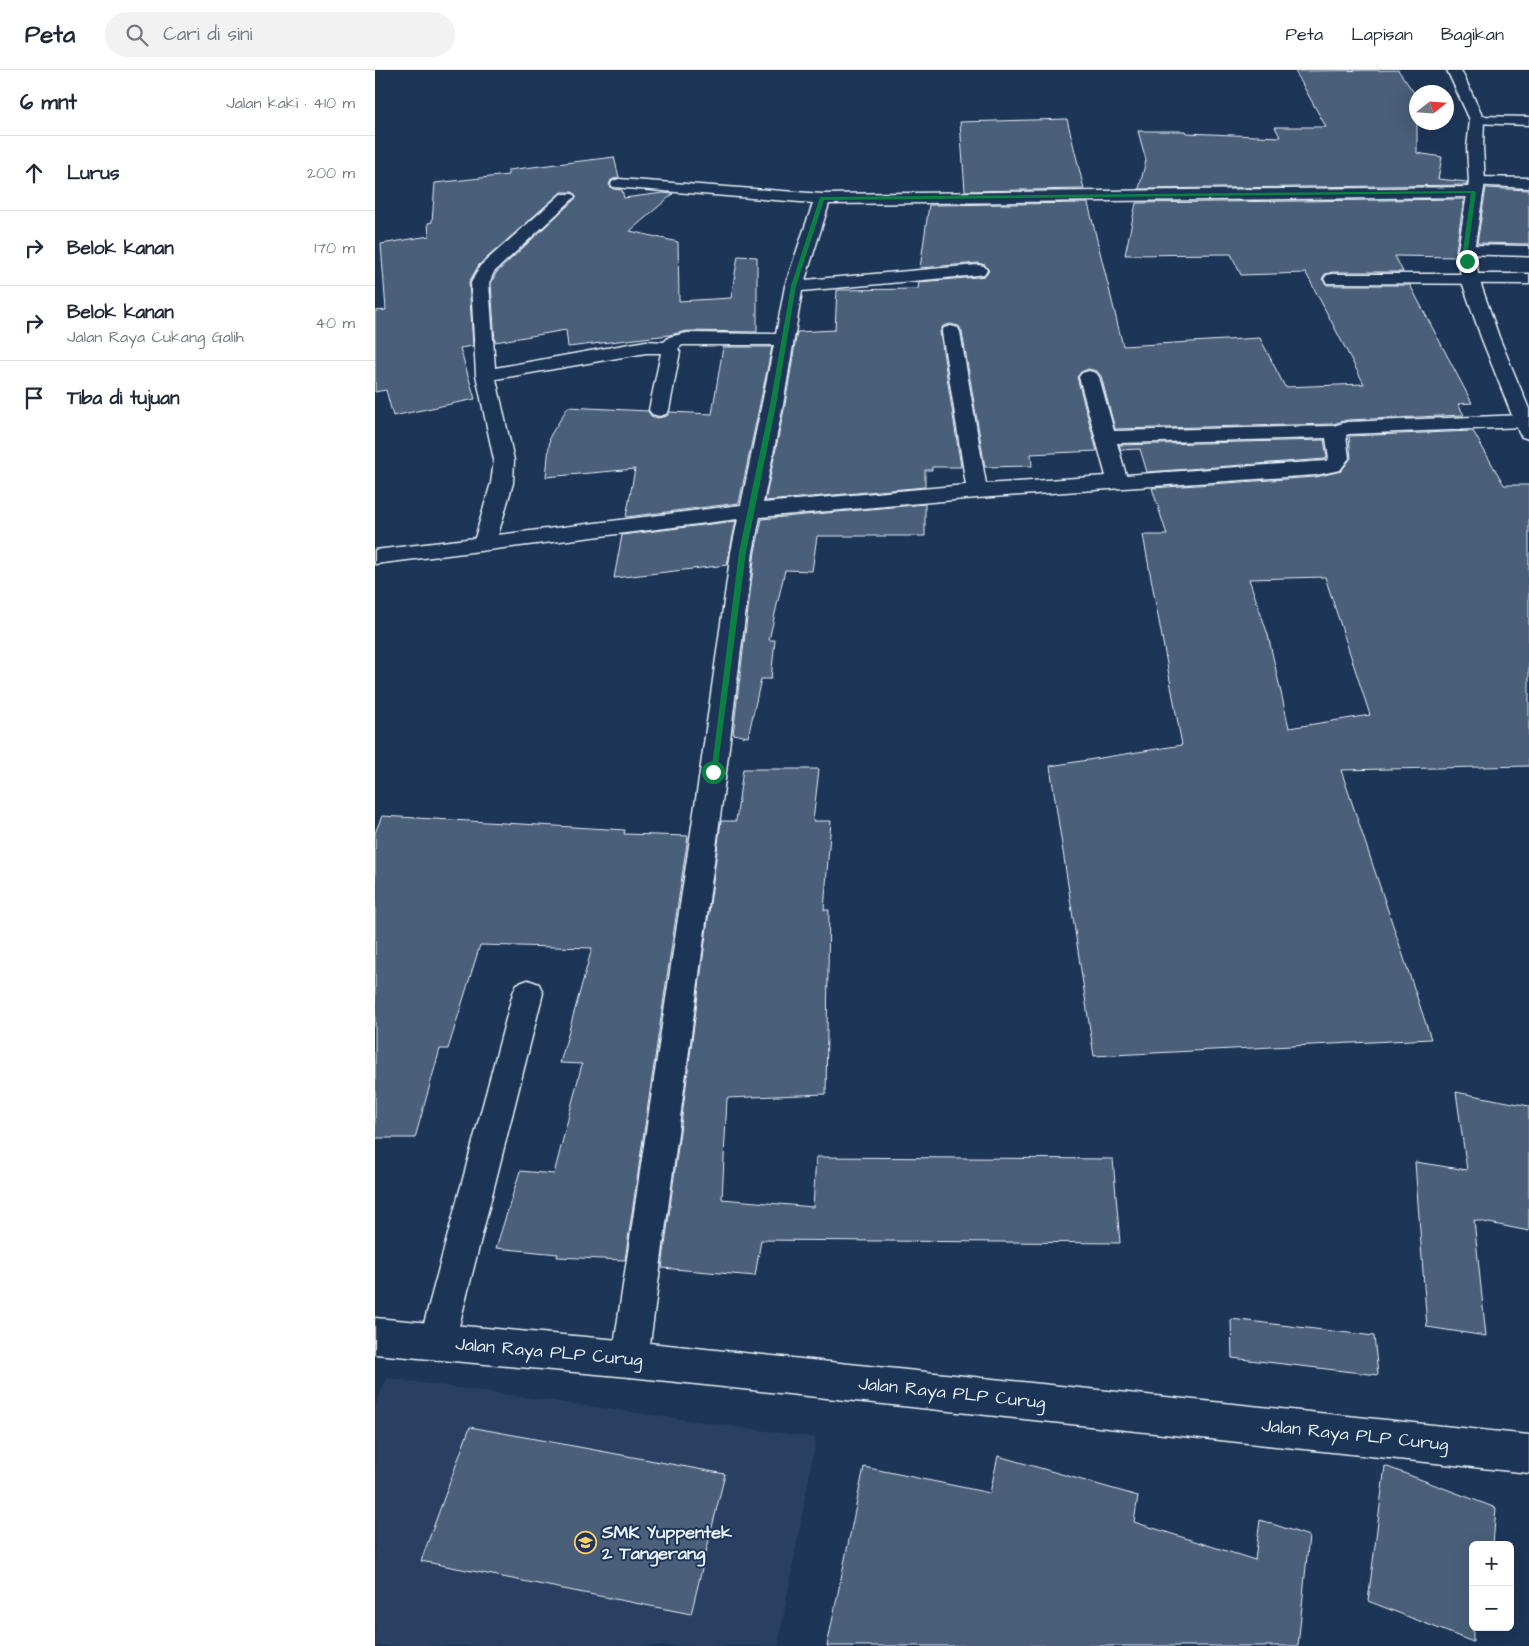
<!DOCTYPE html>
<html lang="id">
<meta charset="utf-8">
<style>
:root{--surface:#fff;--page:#f2f2f3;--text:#1f2937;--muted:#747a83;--line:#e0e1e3}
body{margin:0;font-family:"Architects Daughter",sans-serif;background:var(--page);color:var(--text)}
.controls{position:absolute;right:15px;bottom:15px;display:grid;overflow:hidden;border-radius:8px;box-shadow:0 5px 20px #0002}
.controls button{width:45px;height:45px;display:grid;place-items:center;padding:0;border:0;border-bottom:1px solid var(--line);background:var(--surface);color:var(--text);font:25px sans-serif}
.compass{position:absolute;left:1034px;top:15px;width:45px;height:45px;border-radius:50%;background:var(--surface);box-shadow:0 5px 20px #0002;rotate:73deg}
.stop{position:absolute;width:15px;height:15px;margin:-11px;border:4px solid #0b8043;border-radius:50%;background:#fff}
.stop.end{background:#0b8043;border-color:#fff;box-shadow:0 1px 5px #0008}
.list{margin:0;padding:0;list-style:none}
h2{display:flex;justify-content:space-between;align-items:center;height:65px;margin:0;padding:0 20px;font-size:21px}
h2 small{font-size:16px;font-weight:400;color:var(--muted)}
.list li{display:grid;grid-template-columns:32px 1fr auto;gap:15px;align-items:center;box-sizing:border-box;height:75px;padding:0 20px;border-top:1px solid var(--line)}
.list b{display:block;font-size:19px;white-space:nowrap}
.list p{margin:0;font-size:16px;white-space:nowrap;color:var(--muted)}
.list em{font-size:16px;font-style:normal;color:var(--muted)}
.icon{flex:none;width:28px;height:28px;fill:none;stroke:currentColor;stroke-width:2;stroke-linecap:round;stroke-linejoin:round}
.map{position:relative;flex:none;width:1154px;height:1576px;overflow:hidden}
header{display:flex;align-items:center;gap:30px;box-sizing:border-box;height:70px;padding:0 25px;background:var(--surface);border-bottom:1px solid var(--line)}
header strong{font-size:24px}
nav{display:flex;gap:28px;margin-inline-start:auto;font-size:18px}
.search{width:350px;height:45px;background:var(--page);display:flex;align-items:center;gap:12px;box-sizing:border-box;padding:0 18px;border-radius:28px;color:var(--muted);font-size:19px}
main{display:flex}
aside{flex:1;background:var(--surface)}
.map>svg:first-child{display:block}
</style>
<header>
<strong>Peta</strong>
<div class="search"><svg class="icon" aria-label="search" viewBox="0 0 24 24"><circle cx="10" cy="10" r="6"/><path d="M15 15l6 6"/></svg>Cari di sini</div>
<nav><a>Peta</a><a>Lapisan</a><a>Bagikan</a></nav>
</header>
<main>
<aside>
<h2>6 mnt<small>Jalan kaki · 410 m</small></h2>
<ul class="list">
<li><svg class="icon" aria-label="ahead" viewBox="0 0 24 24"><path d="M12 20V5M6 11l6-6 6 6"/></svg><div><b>Lurus</b></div><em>200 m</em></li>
<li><svg class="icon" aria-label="right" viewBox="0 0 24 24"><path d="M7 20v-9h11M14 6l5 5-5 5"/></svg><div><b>Belok kanan</b></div><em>170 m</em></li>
<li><svg class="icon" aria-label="right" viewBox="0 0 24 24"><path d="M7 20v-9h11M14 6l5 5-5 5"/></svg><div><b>Belok kanan</b><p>Jalan Raya Cukang Galih</p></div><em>40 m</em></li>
<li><svg class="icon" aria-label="arrive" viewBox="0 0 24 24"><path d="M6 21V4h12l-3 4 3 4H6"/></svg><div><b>Tiba di tujuan</b></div></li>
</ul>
</aside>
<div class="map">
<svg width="1154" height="1576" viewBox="0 0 1154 1576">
<rect width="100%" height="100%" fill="#1d3557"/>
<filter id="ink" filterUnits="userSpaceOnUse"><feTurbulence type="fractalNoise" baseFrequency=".02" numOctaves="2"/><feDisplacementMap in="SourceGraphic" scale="10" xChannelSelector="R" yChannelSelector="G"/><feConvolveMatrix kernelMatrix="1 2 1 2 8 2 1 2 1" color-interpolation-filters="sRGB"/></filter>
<g filter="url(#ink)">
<path fill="#2a4162" d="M 12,1308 L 441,1368 L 403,1576 L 0,1576 L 0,1336 Z"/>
<g fill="#495e7a" stroke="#e8f1f8" fill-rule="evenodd">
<path d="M 1023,0 L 1042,27 L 1042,83 L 1067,87 L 1063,109 L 1092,112 L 1092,115 L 764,119 L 771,90 L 763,61 L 810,61 L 811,63 L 905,67 L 900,57 L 951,57 L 920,1 Z"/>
<path d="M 692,49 L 709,119 L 590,121 L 585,52 Z"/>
<path d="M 239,87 L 244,107 L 236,110 L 234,115 L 238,119 L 247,120 L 249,128 L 288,123 L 298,124 L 255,161 L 303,172 L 304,231 L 356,228 L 363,186 L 382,187 L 382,262 L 312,261 L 294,265 L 193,277 L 191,260 L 120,272 L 116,213 L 121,203 L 202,127 L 198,122 L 186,122 L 104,195 L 94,212 L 98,276 L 85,278 L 100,329 L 18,346 L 11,320 L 0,322 L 0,241 L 11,240 L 6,174 L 54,166 L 53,153 L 57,152 L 60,113 L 133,105 L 133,100 Z"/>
<path d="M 1111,118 L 1154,120 L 1154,174 L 1102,173 Z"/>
<path d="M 1089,129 L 1081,180 L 1082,187 L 1020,186 L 1028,202 L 958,202 L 950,204 L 947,209 L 952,215 L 1035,215 L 1097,333 L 1083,334 L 1089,345 L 972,350 L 958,354 L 740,359 L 726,306 L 722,301 L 713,299 L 706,302 L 702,307 L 722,381 L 656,384 L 657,396 L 610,397 L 587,262 L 584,256 L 575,254 L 568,256 L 565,262 L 586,397 L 557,397 L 557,400 L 550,400 L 550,417 L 390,431 L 410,335 L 422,262 L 460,260 L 462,220 L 543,219 L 544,212 L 603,207 L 609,206 L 614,201 L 610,195 L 603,193 L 545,198 L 554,135 L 713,133 L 748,276 L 885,268 L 910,317 L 989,314 L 931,203 L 866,205 L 856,184 L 750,185 L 761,133 Z"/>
<path d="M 348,277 L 397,277 L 364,433 L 251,447 L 260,399 L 171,407 L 175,366 L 193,337 L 273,341 L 276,346 L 283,348 L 292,346 L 295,342 L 337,344 Z"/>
<path d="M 1098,361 L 1129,415 L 1154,415 L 1154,696 L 966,700 L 1056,969 L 719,986 L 675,696 L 807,675 L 768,465 L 792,465 L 777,418 L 941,407 L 966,401 L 976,388 L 974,366 ZM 950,507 L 995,645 L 914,658 L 893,565 L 874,509 Z"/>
<path d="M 949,370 L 952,387 L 950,389 L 772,402 L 765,379 L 746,380 L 744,375 Z"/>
<path d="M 550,434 L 550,466 L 442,466 L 437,501 L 410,500 L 394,570 L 400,570 L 396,609 L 386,609 L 373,667 L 358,664 L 380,482 L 387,449 Z"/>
<path d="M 361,451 L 352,495 L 239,508 L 247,465 Z"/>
<path d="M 368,699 L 444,699 L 438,751 L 456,751 L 449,840 L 454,840 L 451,1024 L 352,1028 L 347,1129 L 438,1137 L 441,1087 L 738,1089 L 745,1173 L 386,1170 L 380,1206 L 287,1198 L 346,751 L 361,751 Z"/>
<path d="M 7,746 L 250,760 L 249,764 L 313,766 L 250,1190 L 182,1187 L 183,1184 L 121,1178 L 145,1101 L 179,1104 L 207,994 L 185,993 L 217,878 L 105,875 L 73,979 L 65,979 L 40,1068 L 0,1068 L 0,763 Z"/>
<path d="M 1081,1022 L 1154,1036 L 1154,1161 L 1099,1150 L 1111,1266 L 1052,1257 L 1040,1092 L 1092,1100 Z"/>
<path d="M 856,1249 L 999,1266 L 1003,1305 L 857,1288 Z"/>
<path d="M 95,1357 L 350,1404 L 316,1544 L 46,1491 Z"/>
<path d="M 623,1386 L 763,1426 L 759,1452 L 880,1490 L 885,1450 L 934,1466 L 923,1576 L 452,1576 L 489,1397 L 615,1423 Z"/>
<path d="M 1010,1396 L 1121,1438 L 1118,1475 L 1098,1475 L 1098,1572 L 993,1531 Z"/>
</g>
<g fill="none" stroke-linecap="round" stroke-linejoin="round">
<defs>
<g id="minor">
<path d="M 1102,46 L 1154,47 L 1154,55 L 1097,53 L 1095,50 L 1097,47 Z"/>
<path d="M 1102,107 L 1154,108 L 1154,118 L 1096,115 L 1094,112 L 1096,109 Z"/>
<path d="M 244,109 L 447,124 L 1099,117 L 1105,119 L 1107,122 L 1105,125 L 1099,127 L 454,134 L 430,210 L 603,195 L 609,196 L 612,200 L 609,204 L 603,205 L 427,221 L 408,335 L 388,433 L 591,415 L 567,262 L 569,258 L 576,256 L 583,258 L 585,262 L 611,414 L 731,406 L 704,307 L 707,303 L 714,301 L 721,303 L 724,307 L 739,361 L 958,356 L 972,352 L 1148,345 L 1154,347 L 1154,355 L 1148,357 L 974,364 L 971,365 L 974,388 L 965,400 L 941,405 L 602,428 L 385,447 L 378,482 L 351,702 L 273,1289 L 268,1302 L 255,1307 L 242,1302 L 237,1289 L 325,702 L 356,482 L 363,449 L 0,494 L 0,480 L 100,468 L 116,413 L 119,390 L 101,305 L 96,213 L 105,196 L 186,124 L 198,124 L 200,127 L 119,202 L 114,213 L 120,298 L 271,271 L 289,272 L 294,267 L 312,263 L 401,264 L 410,216 L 438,133 L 238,117 L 236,114 L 238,111 ZM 307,275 L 399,275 L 366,435 L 123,465 L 138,413 L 139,390 L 121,309 L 271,283 L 286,283 L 274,340 L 277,344 L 284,346 L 291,344 L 294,340 L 305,282 L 303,279 ZM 951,368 L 954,388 L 951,391 L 751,405 L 742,373 Z"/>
<path d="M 1091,175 L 1154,176 L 1154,186 L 1085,184 L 1083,180 L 1085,176 Z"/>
<path d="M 958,204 L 1154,204 L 1154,214 L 952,213 L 949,209 L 952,205 Z"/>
<path d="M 153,910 L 164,914 L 168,923 L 80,1272 L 75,1285 L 62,1290 L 49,1285 L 44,1272 L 138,923 L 142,914 Z"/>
</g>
<g id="major">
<path d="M 1072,0 L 1086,0 L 1109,50 L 1108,78 L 1110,112 L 1099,180 L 1104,209 L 1124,267 L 1154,339 L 1154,369 L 1147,367 L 1144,363 L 1106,267 L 1086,209 L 1083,180 L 1094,112 L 1092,78 L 1095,50 Z"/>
<path d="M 0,1248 L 255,1271 L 1154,1365 L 1154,1403 L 255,1307 L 0,1284 Z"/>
</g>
</defs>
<use href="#minor" stroke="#e8f1f8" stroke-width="3"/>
<use href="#major" stroke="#e8f1f8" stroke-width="3"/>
<use href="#minor" fill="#1d3557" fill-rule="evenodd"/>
<use href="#major" fill="#1d3557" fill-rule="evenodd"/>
</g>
</g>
<path fill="#0b8043" d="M 1099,121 L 1101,122 L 1093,180 L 1094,191 L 1092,192 L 1089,191 L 1088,180 L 1096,123 L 449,130 L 421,216 L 401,335 L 371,482 L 342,702 L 338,705 L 336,704 L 364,482 L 395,335 L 416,216 L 445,127 Z"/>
<defs>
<symbol id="school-ring" viewBox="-11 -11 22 22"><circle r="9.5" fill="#1d3557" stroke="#ffd166" stroke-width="1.5"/><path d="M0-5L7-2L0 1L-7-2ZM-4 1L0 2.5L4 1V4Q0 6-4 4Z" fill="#ffd166"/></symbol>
</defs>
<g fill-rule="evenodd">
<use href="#school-ring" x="198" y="1460" width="25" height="25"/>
</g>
<g text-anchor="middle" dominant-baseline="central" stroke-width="4" stroke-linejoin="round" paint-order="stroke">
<g font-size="18" fill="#e8f1f8" stroke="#1d3557">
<text transform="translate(174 1282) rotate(5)">Jalan Raya PLP Curug</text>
<text transform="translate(577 1323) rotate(6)">Jalan Raya PLP Curug</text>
<text transform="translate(980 1365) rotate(6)">Jalan Raya PLP Curug</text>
</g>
<g font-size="18" font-weight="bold" fill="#e8f1f8" stroke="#1d3557" text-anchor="start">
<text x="227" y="1462">SMK Yuppentek<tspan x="227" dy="21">2 Tangerang</tspan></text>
</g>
</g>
</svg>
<div class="controls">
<button>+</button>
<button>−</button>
</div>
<svg class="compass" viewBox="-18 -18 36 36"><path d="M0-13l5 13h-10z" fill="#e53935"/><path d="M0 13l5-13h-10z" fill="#747a83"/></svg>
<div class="stop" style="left:338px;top:702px"></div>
<div class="stop end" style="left:1092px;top:191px"></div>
</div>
</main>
